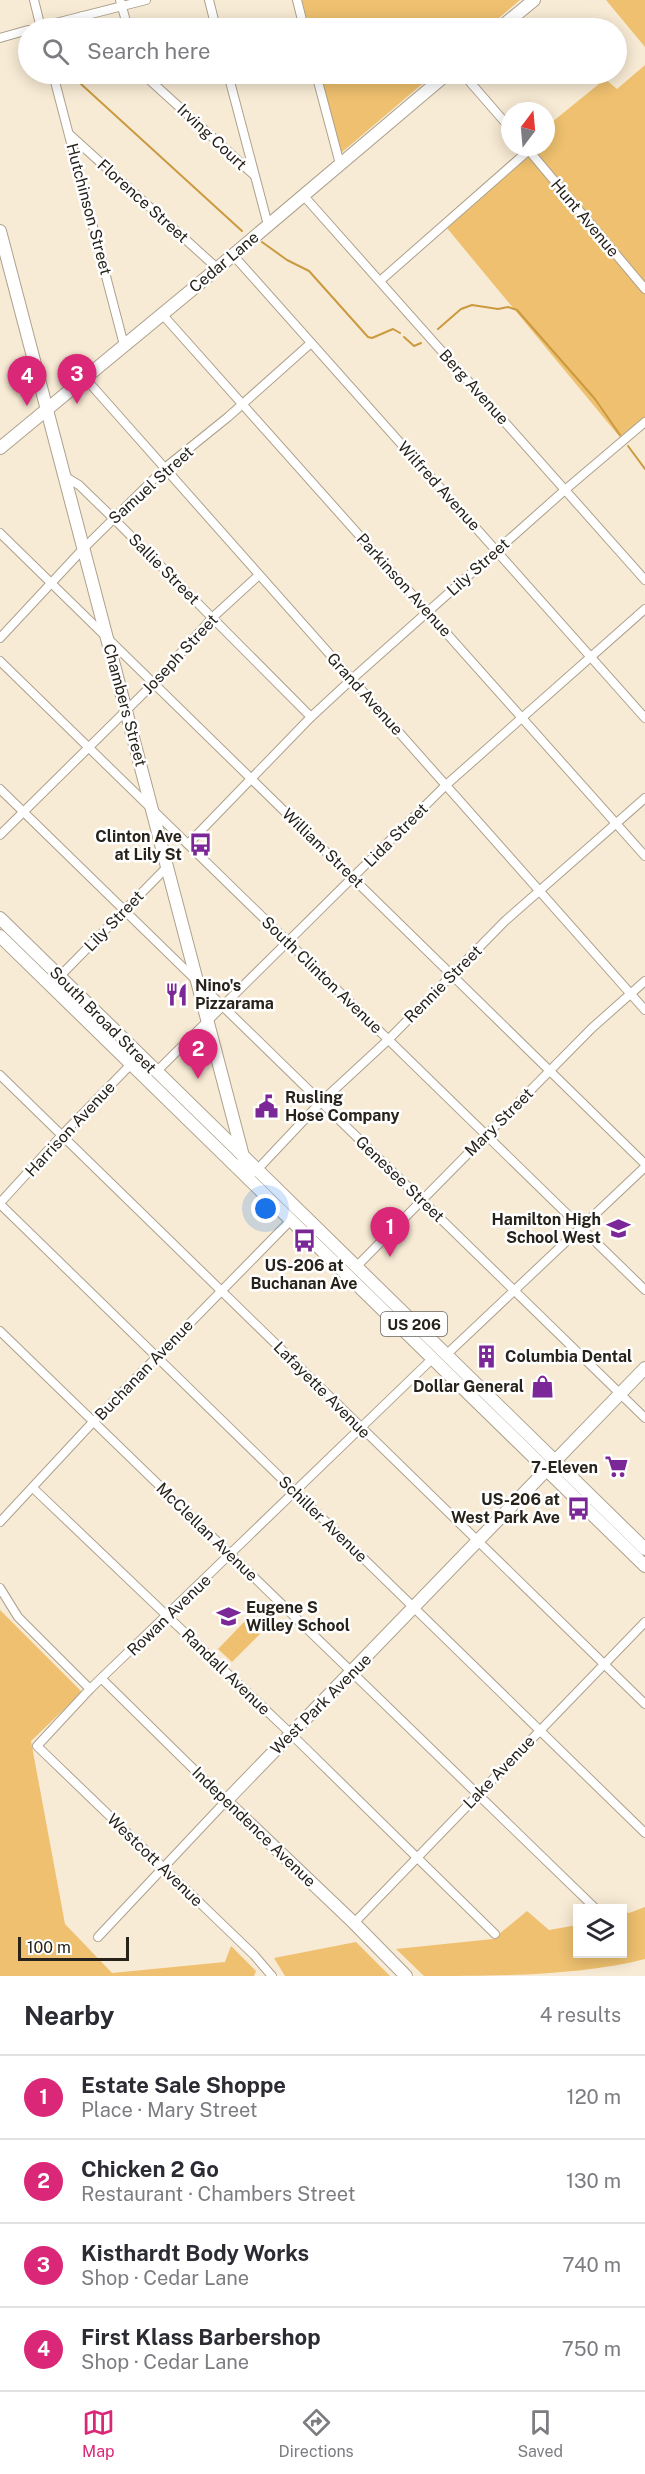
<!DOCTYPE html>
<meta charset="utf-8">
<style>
:root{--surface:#fff;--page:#f7f7f7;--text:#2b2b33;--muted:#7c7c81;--line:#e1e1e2;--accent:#db2777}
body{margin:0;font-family:"Public Sans",sans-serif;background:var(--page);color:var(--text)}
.controls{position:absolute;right:18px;bottom:18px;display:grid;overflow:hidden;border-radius:0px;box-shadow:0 3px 15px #0003}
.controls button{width:54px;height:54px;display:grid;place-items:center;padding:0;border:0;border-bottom:2px solid var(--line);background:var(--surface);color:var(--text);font:30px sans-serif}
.compass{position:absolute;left:501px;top:102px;width:54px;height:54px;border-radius:50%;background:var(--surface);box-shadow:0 3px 15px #0003;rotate:16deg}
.scale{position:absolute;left:18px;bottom:15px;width:111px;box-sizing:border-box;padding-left:6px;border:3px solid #27221a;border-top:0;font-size:16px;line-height:21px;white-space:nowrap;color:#27221a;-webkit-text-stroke:4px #fff;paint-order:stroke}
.you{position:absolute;left:266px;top:1209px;width:21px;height:21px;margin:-15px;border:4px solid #fff;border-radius:50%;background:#1a73e8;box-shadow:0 0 0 9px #1a73e833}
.badge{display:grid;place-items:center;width:39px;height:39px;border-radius:50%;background:var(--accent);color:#fff;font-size:20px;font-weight:700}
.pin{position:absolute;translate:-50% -50px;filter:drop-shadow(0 2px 3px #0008)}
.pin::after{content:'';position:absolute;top:32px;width:21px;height:18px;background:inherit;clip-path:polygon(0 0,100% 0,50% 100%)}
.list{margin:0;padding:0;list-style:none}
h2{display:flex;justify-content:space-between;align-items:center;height:78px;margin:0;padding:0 24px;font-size:26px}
h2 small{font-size:20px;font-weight:400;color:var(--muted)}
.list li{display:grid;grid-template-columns:39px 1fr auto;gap:18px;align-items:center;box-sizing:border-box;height:84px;padding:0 24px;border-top:2px solid var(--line)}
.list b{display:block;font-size:22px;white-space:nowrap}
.list p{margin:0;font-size:20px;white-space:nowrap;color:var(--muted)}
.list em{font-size:20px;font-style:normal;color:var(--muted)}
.icon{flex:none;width:33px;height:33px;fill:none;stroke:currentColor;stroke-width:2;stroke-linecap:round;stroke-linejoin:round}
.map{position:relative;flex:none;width:645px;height:1976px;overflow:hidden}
.search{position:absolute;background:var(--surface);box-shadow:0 3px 15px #0003;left:18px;right:18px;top:18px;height:66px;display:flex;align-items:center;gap:15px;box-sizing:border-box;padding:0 21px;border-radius:33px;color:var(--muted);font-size:22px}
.sheet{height:414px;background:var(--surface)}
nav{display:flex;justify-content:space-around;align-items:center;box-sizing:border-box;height:84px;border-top:2px solid var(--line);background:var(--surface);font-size:16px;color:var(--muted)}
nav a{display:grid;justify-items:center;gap:3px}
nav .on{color:var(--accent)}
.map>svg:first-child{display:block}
</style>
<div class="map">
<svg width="645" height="1976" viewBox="0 0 645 1976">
<rect width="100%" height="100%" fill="#f8ebd5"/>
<g fill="#eec06f">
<path d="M 302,0 L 520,0 L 487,28 L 309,28 Z"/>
<path d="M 606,0 L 645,0 L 645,47 Z"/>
<path d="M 645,65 L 645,423 L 623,441 L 442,222 L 525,155 L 521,147 L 546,147 L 546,127 L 605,79 L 617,89 Z"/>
<path d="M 320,74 L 434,74 L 341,153 Z"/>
<path d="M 0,1610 L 82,1692 L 31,1741 L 65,1924 L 112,1973 L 225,1962 L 231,1946 L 256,1971 L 254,1976 L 0,1976 Z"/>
<path d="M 246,1620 L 260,1634 L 232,1662 L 218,1649 Z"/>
<path d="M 645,1907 L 645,1959 C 580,1976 493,1976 424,1976 L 396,1949 L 493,1939 L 527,1911 L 549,1930 L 577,1925 L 578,1954 L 622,1954 L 623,1911 L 629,1913 Z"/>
<path d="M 356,1942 L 390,1976 L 285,1976 L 274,1958 Z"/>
</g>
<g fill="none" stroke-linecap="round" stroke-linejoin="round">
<g stroke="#cb9a40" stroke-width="2">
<path d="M 70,74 L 242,231"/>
<path d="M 262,242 L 287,260 L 309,271 L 368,337 L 372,338 L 393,329 L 400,333"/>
<path d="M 438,329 L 461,309 L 472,305 L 498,309 L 508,307 L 517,310 L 595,399 L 620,435"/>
<path d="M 404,337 L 414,346 L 421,343"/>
<path d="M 628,446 L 645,469"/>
</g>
<defs>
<g id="street">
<path d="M 34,0 L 41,28"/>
<path d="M 120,0 L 128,28"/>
<path d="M 209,0 L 216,28"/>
<path d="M 297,0 L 304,28"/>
<path d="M 82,16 L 95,28"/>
<path d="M 36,28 L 146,0"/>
<path d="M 0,38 L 28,30"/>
<path d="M 53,74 L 124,345"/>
<path d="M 143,74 L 254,175"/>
<path d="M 228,74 L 268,225"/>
<path d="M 316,74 L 340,164"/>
<path d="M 463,74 L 510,128"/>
<path d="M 69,134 L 217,268"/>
<path d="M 526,147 L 645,289"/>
<path d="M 303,195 L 645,580"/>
<path d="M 233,255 L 645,718"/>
<path d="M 380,281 L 529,150"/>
<path d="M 162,314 L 645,856"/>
<path d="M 85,378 L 645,1010"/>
<path d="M 64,476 L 79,485 L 113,518 L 311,717"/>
<path d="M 0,533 L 645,1164"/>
<path d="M 0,638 L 83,549 L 166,467 L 228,417 L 311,343"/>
<path d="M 0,661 L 645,1290"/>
<path d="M 0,789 L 645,1418"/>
<path d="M 0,835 L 154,683 L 212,618 L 259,575"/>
<path d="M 188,844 L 311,717 L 352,679 L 566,489 L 645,422"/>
<path d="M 60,976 L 168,866"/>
<path d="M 156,1072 L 446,785 L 645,609"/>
<path d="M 0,1075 L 645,1704"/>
<path d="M 255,1172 L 321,1102 L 388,1040 L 505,921 L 645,798"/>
<path d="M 0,1203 L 62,1135 L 140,1055"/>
<path d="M 0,1204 L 645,1833"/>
<path d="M 356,1267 L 592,1028 L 645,981"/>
<path d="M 0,1331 L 595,1908"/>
<path d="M 446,1355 L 645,1167"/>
<path d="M 33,1488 L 291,1734 L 495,1934"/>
<path d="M 0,1522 L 93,1422 L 291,1220"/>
<path d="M 0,1588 L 18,1617 L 90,1689"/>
<path d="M 354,1923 L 645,1622"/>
<path d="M 98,1937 L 226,1801 L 102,1679"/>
<path d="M 272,1976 L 254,1955 L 37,1746 L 90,1689 L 432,1359"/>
</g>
<g id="secondary">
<path d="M 500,28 L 534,0"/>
<path d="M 0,231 L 249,1179"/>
<path d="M 0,448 L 194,288 L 447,74"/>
<path d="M 406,1976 L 354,1923 L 226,1801 L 645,1368"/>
</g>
<g id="primary">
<path d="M 0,918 L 645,1549"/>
<path d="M 0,936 L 645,1566"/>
</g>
</defs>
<use href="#street" stroke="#ada18d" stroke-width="10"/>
<use href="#secondary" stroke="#ada18d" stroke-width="14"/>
<use href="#primary" stroke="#ada18d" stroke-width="14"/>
<use href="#street" stroke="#fff" stroke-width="8"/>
<use href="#secondary" stroke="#fff" stroke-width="12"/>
<use href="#primary" stroke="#fff" stroke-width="12"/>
</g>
<defs>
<symbol id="bus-bare" viewBox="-9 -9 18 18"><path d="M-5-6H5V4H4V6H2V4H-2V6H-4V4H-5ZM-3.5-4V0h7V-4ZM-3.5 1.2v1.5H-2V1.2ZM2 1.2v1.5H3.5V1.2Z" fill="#7b2797" stroke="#fff" stroke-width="2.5" paint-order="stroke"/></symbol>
<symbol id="restaurant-bare" viewBox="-9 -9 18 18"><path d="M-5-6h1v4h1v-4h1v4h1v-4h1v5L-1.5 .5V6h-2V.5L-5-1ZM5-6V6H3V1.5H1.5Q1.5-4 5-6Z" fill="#7b2797" stroke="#fff" stroke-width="2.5" paint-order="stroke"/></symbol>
<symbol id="civic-bare" viewBox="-9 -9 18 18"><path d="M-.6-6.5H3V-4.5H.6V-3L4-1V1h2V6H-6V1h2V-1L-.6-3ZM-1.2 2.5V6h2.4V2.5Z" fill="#7b2797" stroke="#fff" stroke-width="2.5" paint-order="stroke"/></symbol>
<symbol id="school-bare" viewBox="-9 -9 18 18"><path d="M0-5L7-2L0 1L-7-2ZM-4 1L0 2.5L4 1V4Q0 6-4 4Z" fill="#7b2797" stroke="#fff" stroke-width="2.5" paint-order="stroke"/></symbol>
<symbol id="building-bare" viewBox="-9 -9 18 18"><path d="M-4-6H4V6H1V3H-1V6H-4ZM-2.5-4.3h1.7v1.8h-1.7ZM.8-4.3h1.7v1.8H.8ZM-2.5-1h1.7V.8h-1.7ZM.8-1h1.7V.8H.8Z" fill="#7b2797" stroke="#fff" stroke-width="2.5" paint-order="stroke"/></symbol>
<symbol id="shop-bare" viewBox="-9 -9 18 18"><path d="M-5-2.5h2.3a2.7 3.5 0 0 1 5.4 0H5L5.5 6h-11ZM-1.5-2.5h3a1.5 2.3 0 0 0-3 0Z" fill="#7b2797" stroke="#fff" stroke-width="2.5" paint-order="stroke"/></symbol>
<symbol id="supermarket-bare" viewBox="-9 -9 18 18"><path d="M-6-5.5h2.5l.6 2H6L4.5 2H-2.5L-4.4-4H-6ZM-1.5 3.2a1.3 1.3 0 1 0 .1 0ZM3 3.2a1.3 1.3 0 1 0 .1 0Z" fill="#7b2797" stroke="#fff" stroke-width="2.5" paint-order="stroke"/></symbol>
</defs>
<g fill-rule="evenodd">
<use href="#bus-bare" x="184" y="828" width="33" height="33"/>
<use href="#restaurant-bare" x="160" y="978" width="33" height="33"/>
<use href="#civic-bare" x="250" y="1090" width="33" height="33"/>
<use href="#school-bare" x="602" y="1212" width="33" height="33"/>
<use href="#bus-bare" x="288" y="1224" width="33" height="33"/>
<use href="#building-bare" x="470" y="1340" width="33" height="33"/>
<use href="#shop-bare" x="526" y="1370" width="33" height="33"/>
<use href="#supermarket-bare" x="600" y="1450" width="33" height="33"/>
<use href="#bus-bare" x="562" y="1492" width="33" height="33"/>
<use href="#school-bare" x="212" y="1600" width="33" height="33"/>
</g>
<g text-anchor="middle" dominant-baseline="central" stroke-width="5" stroke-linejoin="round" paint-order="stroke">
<rect fill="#fff" stroke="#68645f" stroke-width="1.5" x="381" y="1312" width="66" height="24" rx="4.5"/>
<g font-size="15" font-weight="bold" fill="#27221a">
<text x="414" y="1324">US 206</text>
</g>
<g font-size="16" fill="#27221a" stroke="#fff">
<text transform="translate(212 137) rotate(43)">Irving Court</text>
<text transform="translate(143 201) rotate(42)">Florence Street</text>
<text transform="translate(89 209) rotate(75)">Hutchinson Street</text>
<text transform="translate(585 218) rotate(50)">Hunt Avenue</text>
<text transform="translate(224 262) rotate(-40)">Cedar Lane</text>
<text transform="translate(474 387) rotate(48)">Berg Avenue</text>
<text transform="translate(151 485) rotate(-42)">Samuel Street</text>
<text transform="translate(439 486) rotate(48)">Wilfred Avenue</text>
<text transform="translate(478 567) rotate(-42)">Lily Street</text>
<text transform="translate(164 569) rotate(45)">Sallie Street</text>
<text transform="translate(404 585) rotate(48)">Parkinson Avenue</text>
<text transform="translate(180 654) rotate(-47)">Joseph Street</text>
<text transform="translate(365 694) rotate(48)">Grand Avenue</text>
<text transform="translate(125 705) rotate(75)">Chambers Street</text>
<text transform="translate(396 835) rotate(-45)">Lida Street</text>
<text transform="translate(323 848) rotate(44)">William Street</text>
<text transform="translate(114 921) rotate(-46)">Lily Street</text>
<text transform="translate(322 975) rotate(44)">South Clinton Avenue</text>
<text transform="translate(443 984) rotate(-45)">Rennie Street</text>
<text transform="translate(103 1020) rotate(45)">South Broad Street</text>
<text transform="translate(499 1122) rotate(-45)">Mary Street</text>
<text transform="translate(70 1129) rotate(-47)">Harrison Avenue</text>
<text transform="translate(400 1179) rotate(44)">Genesee Street</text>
<text transform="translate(144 1370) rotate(-46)">Buchanan Avenue</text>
<text transform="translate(322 1390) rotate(45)">Lafayette Avenue</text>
<text transform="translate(323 1519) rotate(44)">Schiller Avenue</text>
<text transform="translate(207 1532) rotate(44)">McClellan Avenue</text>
<text transform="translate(169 1615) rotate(-44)">Rowan Avenue</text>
<text transform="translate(226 1672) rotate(44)">Randall Avenue</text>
<text transform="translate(321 1704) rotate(-45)">West Park Avenue</text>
<text transform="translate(499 1772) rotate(-46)">Lake Avenue</text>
<text transform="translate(254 1827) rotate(44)">Independence Avenue</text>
<text transform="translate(155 1860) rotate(44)">Westcott Avenue</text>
</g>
<g font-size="16" font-weight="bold" fill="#27221a" stroke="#fff" text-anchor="end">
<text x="182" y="836">Clinton Ave<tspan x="182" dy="18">at Lily St</tspan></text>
<text x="195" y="985" text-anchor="start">Nino's<tspan x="195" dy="18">Pizzarama</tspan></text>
<text x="285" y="1097" text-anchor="start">Rusling<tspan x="285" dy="18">Hose Company</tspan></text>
<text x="601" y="1219">Hamilton High<tspan x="601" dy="18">School West</tspan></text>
<text x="304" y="1265" text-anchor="middle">US-206 at<tspan x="304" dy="18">Buchanan Ave</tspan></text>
<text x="505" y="1356" text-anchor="start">Columbia Dental</text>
<text x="524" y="1386">Dollar General</text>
<text x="598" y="1467">7-Eleven</text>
<text x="560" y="1499">US-206 at<tspan x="560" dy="18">West Park Ave</tspan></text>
<text x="246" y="1607" text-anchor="start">Eugene S<tspan x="246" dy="18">Willey School</tspan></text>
</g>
</g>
</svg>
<div class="controls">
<button><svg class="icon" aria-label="layers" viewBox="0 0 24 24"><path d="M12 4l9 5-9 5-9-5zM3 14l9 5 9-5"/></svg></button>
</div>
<svg class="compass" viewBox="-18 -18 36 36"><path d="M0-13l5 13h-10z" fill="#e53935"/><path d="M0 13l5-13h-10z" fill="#7c7c81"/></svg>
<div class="scale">100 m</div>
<div class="you"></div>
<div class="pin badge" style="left:390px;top:1257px">1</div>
<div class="pin badge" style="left:198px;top:1079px">2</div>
<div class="pin badge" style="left:77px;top:404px">3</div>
<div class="pin badge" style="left:27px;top:406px">4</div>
<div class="search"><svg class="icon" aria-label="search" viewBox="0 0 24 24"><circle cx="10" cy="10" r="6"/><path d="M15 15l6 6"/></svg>Search here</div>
</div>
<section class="sheet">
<h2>Nearby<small>4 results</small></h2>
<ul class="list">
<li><span class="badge">1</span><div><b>Estate Sale Shoppe</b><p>Place · Mary Street</p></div><em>120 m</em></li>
<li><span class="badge">2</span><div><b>Chicken 2 Go</b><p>Restaurant · Chambers Street</p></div><em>130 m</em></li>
<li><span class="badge">3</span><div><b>Kisthardt Body Works</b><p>Shop · Cedar Lane</p></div><em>740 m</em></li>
<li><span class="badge">4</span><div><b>First Klass Barbershop</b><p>Shop · Cedar Lane</p></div><em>750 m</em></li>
</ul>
</section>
<nav>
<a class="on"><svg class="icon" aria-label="map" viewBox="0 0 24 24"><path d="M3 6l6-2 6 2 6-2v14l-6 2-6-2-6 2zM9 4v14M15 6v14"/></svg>Map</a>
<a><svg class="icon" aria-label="directions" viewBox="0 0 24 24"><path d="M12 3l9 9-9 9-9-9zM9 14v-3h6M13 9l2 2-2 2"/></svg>Directions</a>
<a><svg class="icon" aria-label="saved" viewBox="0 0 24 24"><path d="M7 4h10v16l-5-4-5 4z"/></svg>Saved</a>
</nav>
